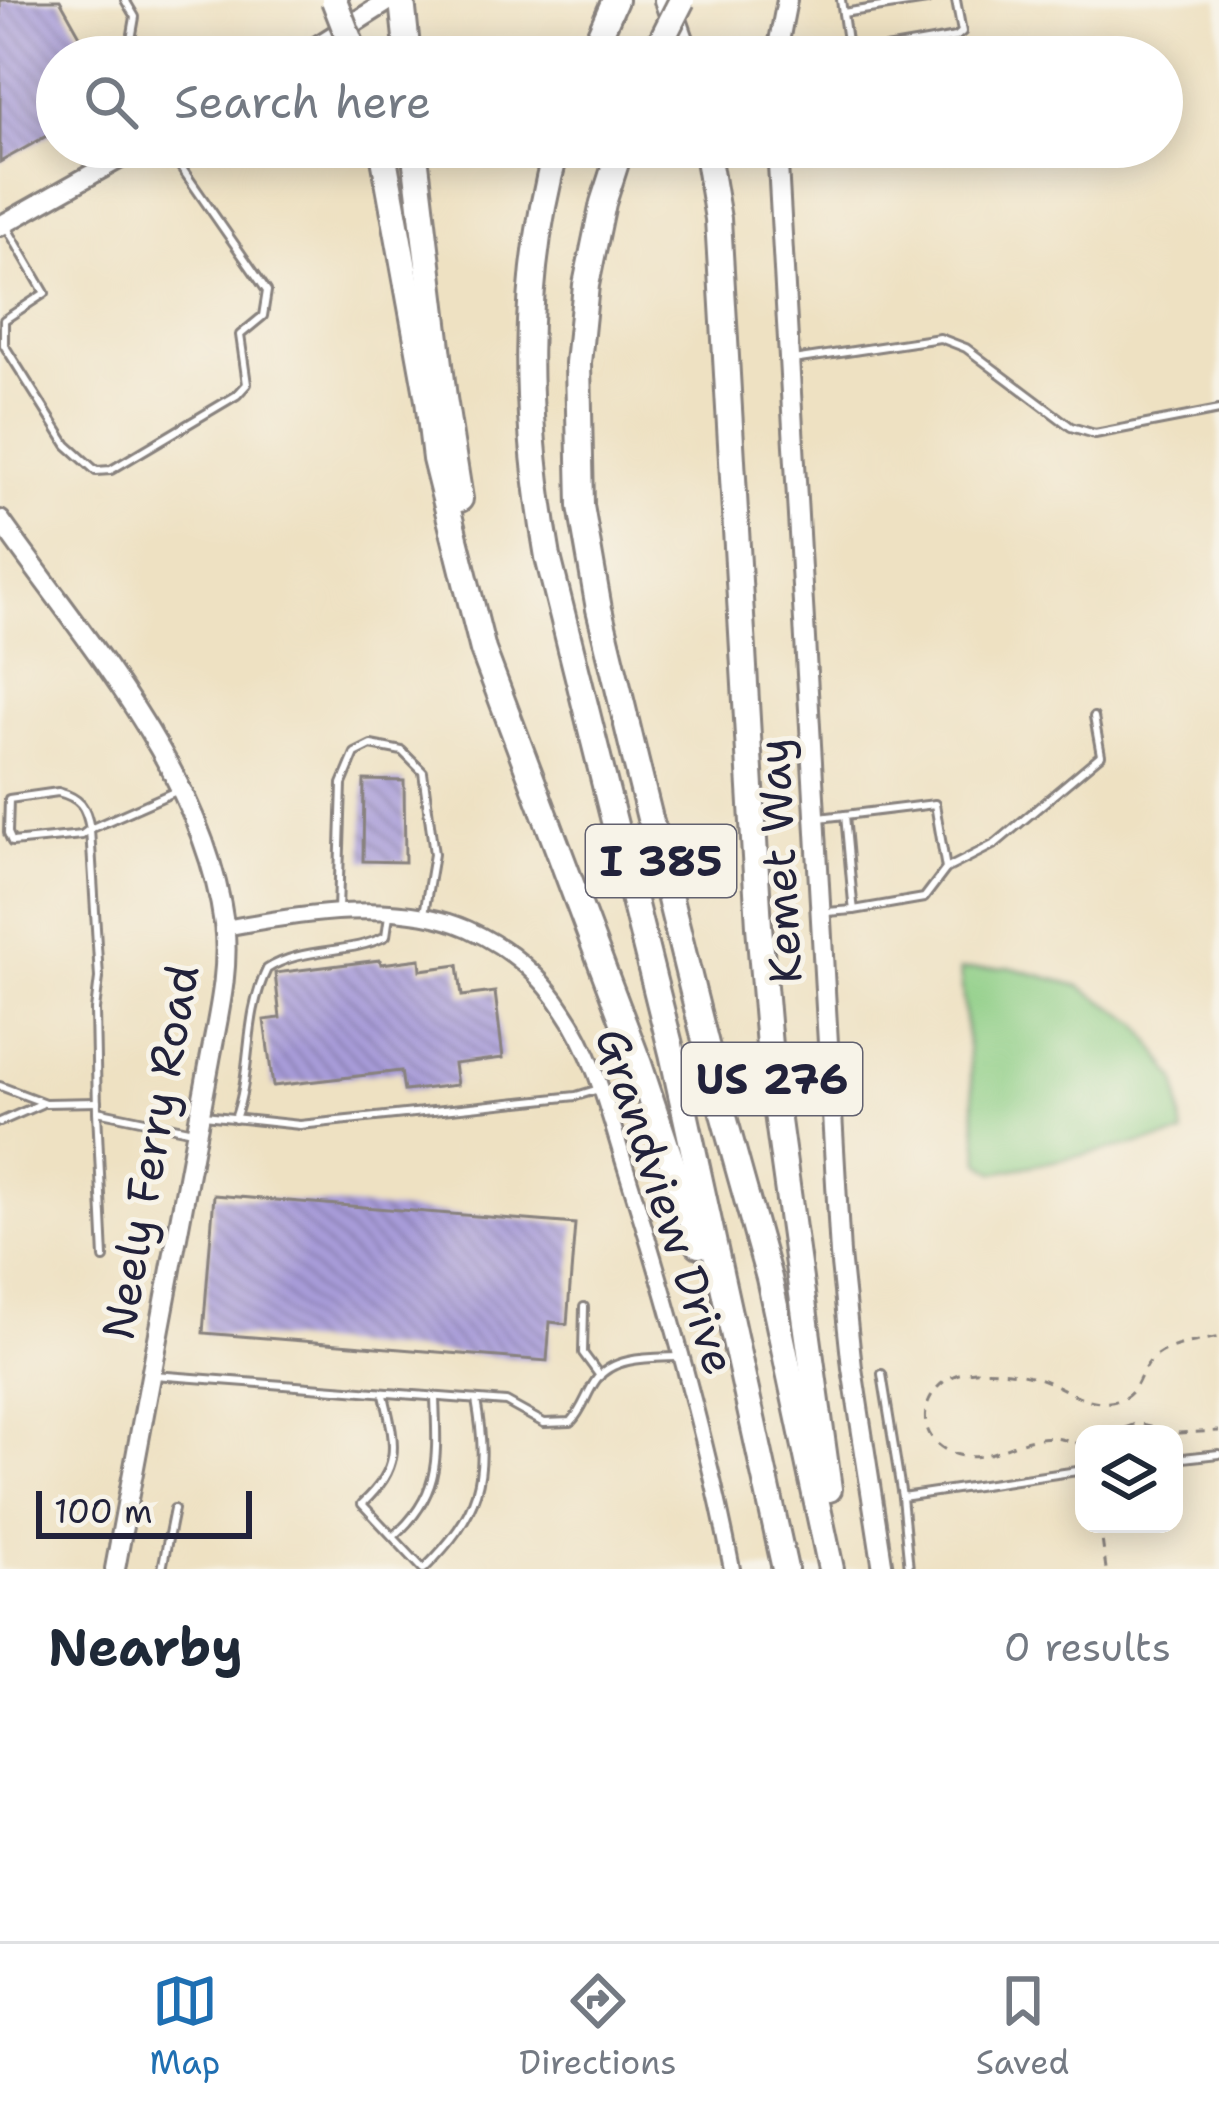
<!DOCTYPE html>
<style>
:root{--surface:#fff;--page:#f6f6f7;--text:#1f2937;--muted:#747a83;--line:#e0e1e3;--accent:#1f6fb2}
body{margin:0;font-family:"Shantell Sans",sans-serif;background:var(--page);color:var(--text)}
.controls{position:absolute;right:36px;bottom:36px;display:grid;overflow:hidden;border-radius:24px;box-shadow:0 6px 30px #0003}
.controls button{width:108px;height:108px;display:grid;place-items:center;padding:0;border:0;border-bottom:3px solid var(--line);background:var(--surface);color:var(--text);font:60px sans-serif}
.scale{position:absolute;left:36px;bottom:30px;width:216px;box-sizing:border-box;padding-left:12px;border:6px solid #22223b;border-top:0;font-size:33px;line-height:42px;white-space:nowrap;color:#22223b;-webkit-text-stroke:9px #f7f3e8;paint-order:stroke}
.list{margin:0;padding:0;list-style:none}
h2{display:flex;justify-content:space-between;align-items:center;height:156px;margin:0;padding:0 48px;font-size:51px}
h2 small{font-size:39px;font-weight:400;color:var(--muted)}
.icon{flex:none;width:66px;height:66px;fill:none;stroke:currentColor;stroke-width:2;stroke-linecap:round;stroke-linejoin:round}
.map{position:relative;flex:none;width:1219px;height:1569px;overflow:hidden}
.search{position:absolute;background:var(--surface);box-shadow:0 6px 30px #0003;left:36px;right:36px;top:36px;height:132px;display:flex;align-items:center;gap:30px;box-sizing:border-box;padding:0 42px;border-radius:66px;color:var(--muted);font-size:45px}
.sheet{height:372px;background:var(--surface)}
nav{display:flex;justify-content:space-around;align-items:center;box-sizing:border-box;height:168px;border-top:3px solid var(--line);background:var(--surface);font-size:33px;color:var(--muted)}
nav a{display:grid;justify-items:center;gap:6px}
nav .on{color:var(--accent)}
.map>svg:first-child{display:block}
</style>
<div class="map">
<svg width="1219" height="1569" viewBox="0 0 1219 1569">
<defs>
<pattern id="building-back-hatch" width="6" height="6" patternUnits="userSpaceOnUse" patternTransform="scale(3)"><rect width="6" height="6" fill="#a79bd8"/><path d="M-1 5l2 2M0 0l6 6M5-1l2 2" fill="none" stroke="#887eb0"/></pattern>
</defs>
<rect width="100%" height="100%" fill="#f7f3e8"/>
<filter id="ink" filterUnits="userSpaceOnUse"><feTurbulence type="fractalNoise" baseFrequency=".00833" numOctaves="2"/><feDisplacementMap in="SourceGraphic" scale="24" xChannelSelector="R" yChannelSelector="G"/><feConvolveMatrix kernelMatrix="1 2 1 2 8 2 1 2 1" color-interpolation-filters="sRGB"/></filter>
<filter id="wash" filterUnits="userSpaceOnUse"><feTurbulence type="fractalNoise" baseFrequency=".004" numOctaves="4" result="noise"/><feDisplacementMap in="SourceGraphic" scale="48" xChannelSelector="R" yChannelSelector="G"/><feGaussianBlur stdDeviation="2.7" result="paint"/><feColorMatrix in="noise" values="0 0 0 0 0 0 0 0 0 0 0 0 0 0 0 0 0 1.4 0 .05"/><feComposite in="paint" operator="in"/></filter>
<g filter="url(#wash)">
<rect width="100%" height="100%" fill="#eee1c2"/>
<path fill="#8ccd84" stroke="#577860" stroke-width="3" d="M 1009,967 L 1079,986 L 1139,1024 L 1177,1082 L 1183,1135 L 995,1173 L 980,1162 L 960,970 Z"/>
<g id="blocks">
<g fill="url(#building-back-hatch)">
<path d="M 0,0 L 60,0 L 92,57 L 57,57 L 57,130 L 0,162 Z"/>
<path d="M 364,780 L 404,781 L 405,862 L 363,861 Z"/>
<path d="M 420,959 L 421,970 L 458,965 L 462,996 L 495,992 L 503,1058 L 454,1064 L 457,1085 L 404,1091 L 401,1071 L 273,1086 L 264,1020 L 280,1018 L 275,973 L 380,960 L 381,964 Z"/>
<path d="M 214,1195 L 575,1224 L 567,1324 L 550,1322 L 547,1361 L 203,1333 Z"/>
</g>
</g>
</g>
<g filter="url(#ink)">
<use href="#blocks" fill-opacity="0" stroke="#88827e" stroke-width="3"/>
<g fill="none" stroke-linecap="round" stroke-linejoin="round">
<defs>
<g id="lane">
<path d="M 125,0 L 135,17 L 128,57"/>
<path d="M 841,0 L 849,55"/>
<path d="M 843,13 L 927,0"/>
<path d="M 839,57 L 956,37 L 962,32 L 956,0"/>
<path d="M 7,228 L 45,293 L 4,320 L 4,345 L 67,445 L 96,471 L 111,470 L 237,395 L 247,384 L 240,335 L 263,316 L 267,291 L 167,147"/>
<path d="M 793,360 L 940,338 L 966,348 L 1071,427 L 1095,434 L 1219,410"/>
<path d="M 58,792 C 81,798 86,807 90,829 L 82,835 L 12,842 L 8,833 L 9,799 Z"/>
<path d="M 174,792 L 90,829 L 99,978 L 95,1010 L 97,1111 L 193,1131"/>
<path d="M 845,815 L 935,804 L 946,869"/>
<path d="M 819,818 L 845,815 L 853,903 L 854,910 L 826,912"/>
<path d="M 854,910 L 924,898 L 946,869 L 995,844 L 1101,755 L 1094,717"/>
<path d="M 338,911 L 342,784 L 355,753 L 371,745 L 402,751 L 423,772 L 434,854 L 424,914"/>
<path d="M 0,1086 L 45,1103 L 97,1102"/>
<path d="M 97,1111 L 104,1258"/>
<path d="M 204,1115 L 300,1125 L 576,1096 L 599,1089"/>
<path d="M 235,1119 C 253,1069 243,1018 267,969 C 302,946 350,955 386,936 L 389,915"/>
<path d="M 0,1122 L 41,1104"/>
<path d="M 584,1307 L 583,1353 L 600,1376"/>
<path d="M 882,1374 L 902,1497"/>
<path d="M 154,1375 L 506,1402 L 544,1423 L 571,1422 C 583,1409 586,1394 596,1380 C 613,1356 652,1358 678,1357"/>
<path d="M 384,1395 C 396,1446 402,1466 362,1504 L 423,1569"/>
<path d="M 1174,1459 L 1219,1454"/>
<path d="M 394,1536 C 442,1494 437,1456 435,1398"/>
<path d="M 162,1569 L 174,1509"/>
<path d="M 424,1569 C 480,1513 490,1478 476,1400"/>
<path d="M 909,1569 L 902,1497 L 1084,1470"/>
</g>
<path id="street" d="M 225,928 C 298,914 399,898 468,929 C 508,947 541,975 564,1011 C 596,1057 610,1119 627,1172 C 668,1302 706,1435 732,1569"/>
<g id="secondary">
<path d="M 300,57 L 390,0"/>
<path d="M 776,57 L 787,0"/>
<path d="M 777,147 L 840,1254 L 852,1368 L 883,1569"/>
<path d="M 0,226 L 140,147"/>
<path d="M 0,520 C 86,642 204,773 224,924 C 230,968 218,1017 210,1060 L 115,1569"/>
</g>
<g id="highway">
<path d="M 402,0 L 408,57"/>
<path d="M 667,0 L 687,57"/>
<path d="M 590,57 L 615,0"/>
<path d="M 382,147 L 428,400 L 435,459 L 483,650 L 639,1064 L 699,1245"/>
<path d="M 414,147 L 444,398 L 460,499"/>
<path d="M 557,147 C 519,283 524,420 548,557 L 672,1053 L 785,1569"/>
<path d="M 621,147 L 603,203 L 586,285 L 578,363 L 581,506 L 599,609 L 636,762 L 724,1117 L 769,1278 L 831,1569"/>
<path d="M 706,147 L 718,219 L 759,926 L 771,1070 L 829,1489"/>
</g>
</defs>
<use href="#lane" stroke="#88827e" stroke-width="12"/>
<use href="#street" stroke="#88827e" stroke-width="20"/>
<use href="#secondary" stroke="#88827e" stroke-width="24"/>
<use href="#highway" stroke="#88827e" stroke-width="30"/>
<g stroke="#88827e" stroke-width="3" stroke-dasharray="9 9" stroke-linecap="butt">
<path d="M 1109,1434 L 1138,1423 L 1179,1433 L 1219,1431"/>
<path d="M 1084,1445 C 1069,1441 1054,1436 1039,1438 C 1006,1442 985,1467 950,1452 C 913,1436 920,1389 956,1375 C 977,1367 1016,1371 1038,1378 C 1063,1386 1089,1408 1116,1401 C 1139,1396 1137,1376 1150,1361 C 1164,1344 1199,1342 1219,1337"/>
<path d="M 1100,1524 L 1106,1569"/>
</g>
<use href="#lane" stroke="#fff" stroke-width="6"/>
<use href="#street" stroke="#fff" stroke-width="14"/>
<use href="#secondary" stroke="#fff" stroke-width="18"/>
<use href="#highway" stroke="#fff" stroke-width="24"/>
<defs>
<g id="highway-bridge">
<path d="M 334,0 L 356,57"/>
<path d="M 653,57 L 682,0"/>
</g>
</defs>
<use href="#highway-bridge" stroke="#88827e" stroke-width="30" stroke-linecap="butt"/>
<use href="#highway-bridge" stroke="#fff" stroke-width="24"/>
</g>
</g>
<g text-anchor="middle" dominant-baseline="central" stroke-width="10" stroke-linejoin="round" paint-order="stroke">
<g fill="#f7f3e8" stroke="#62616f" stroke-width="3">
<rect x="586" y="825" width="150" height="72" rx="9"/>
<rect x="682" y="1043" width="180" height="72" rx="9"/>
</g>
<g font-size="42" font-weight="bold" fill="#22223b">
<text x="661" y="861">I 385</text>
<text x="772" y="1079">US 276</text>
</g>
<g font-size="45" fill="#22223b" stroke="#f7f3e8">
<text transform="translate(779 861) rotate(-93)">Kemet Way</text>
<text transform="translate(150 1152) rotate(-80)">Neely Ferry Road</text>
<text transform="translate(666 1201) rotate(72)">Grandview Drive</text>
</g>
</g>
</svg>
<div class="controls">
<button><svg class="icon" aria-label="layers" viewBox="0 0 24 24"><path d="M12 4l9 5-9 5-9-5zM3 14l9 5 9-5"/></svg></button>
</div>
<div class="scale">100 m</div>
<div class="search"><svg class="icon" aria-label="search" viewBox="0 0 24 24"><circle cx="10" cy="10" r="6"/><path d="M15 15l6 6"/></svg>Search here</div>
</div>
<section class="sheet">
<h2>Nearby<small>0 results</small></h2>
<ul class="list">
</ul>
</section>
<nav>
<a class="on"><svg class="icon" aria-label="map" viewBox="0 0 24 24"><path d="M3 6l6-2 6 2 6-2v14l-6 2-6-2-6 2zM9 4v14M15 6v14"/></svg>Map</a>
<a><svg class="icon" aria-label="directions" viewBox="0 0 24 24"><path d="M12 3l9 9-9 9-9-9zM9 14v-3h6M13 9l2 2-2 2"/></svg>Directions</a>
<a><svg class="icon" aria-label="saved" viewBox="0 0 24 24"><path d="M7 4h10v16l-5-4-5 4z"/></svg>Saved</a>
</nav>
